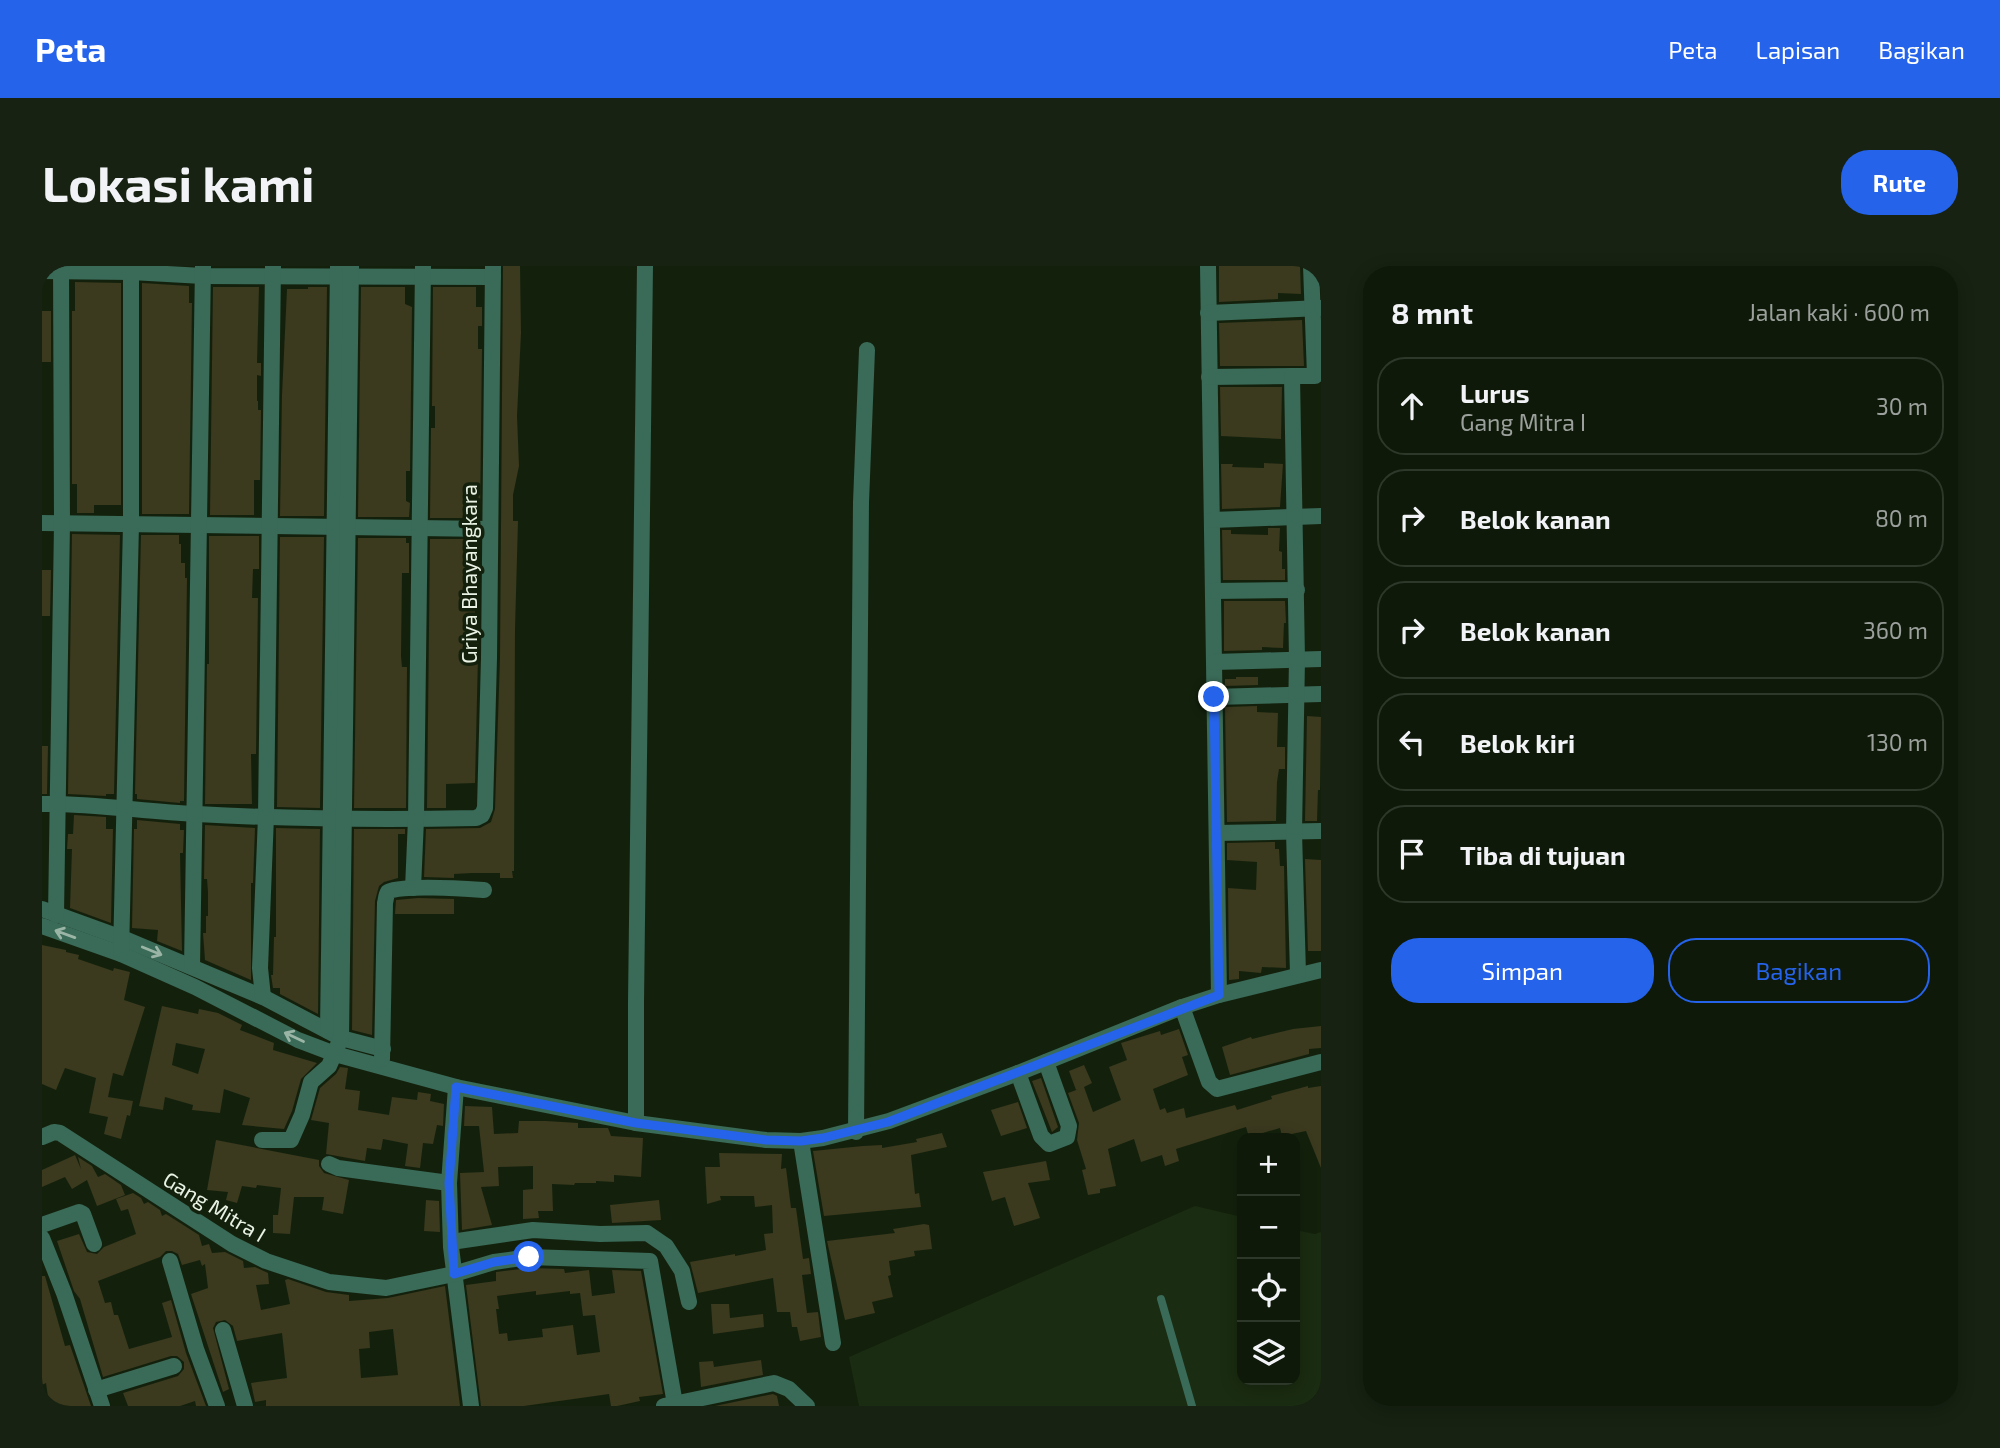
<!DOCTYPE html>
<html lang="id">
<meta charset="utf-8">
<style>
:root{--surface:#0e1909;--page:#172212;--text:#f1f3f6;--muted:#9ba09c;--line:#2e382a;--accent:#2563eb}
body{margin:0;font-family:"Exo 2",sans-serif;background:var(--page);color:var(--text)}
.controls{position:absolute;right:21px;bottom:21px;display:grid;overflow:hidden;border-radius:14px;box-shadow:0 4px 18px #0003}
.controls button{width:63px;height:63px;display:grid;place-items:center;padding:0;border:0;border-bottom:2px solid var(--line);background:var(--surface);color:var(--text);font:35px sans-serif}
.stop{position:absolute;width:21px;height:21px;margin:-16px;border:5px solid #2563eb;border-radius:50%;background:#fff}
.stop.end{background:#2563eb;border-color:#fff;box-shadow:0 2px 7px #0008}
.list{margin:0;padding:0;list-style:none}
h2{display:flex;justify-content:space-between;align-items:center;height:91px;margin:0;padding:0 28px;font-size:30px}
h2 small{font-size:23px;font-weight:400;color:var(--muted)}
.list li{display:grid;grid-template-columns:46px 1fr auto;gap:21px;align-items:center;box-sizing:border-box;height:98px;margin:0 14px 14px;padding:0 14px;border:2px solid var(--line);border-radius:28px}
.list b{display:block;font-size:26px;white-space:nowrap}
.list p{margin:0;font-size:23px;white-space:nowrap;color:var(--muted)}
.list em{font-size:23px;font-style:normal;color:var(--muted)}
.actions{display:flex;gap:14px;padding:21px 28px}
.actions a{flex:1;padding:16px 0;border:2px solid var(--accent);border-radius:28px;text-align:center;font-size:24px;color:var(--accent)}
.actions .main{background:var(--accent);color:#fff}
.icon{flex:none;width:38px;height:38px;fill:none;stroke:currentColor;stroke-width:2;stroke-linecap:round;stroke-linejoin:round}
.map{position:relative;flex:none;width:1279px;height:1140px;overflow:hidden;border-radius:28px}
header{display:flex;align-items:center;gap:42px;box-sizing:border-box;height:98px;padding:0 35px;background:var(--accent);color:#fff}
header strong{font-size:33px}
nav{display:flex;gap:38px;margin-inline-start:auto;font-size:24px}
.intro{display:flex;align-items:center;justify-content:space-between;box-sizing:border-box;height:168px;padding:0 42px}
h1{margin:0;font-size:49px}
.button{padding:18px 32px;border-radius:28px;background:var(--accent);color:#fff;font-size:24px;font-weight:700}
main{display:flex;gap:42px;padding:0 42px}
aside{flex:1;background:var(--surface);border-radius:28px;box-shadow:0 4px 18px #0003}
.map>svg:first-child{display:block}
</style>
<header>
<strong>Peta</strong>
<nav><a>Peta</a><a>Lapisan</a><a>Bagikan</a></nav>
</header>
<div class="intro"><h1>Lokasi kami</h1><a class="button">Rute</a></div>
<main>
<div class="map">
<svg width="1279" height="1140" viewBox="0 0 1279 1140">
<rect width="100%" height="100%" fill="#13210c"/>
<path fill="#1a2c11" d="M 1153,940 L 1200,951 L 1200,1114 L 1253,1114 L 1253,964 L 1273,968 L 1279,966 L 1279,1140 L 817,1140 L 807,1091 Z"/>
<g fill="#3b391e" fill-rule="evenodd">
<path d="M 461,0 L 478,0 L 479,67 L 475,150 L 477,200 L 471,229 L 471,255 L 476,255 L 473,363 L 472,605 L 470,605 L 471,612 L 458,612 L 458,607 L 430,607 L 412,608 L 412,612 L 382,611 L 384,563 L 438,562 L 449,556 L 453,543 L 458,392 Z"/>
<path d="M 1177,0 L 1258,0 L 1259,28 L 1236,27 L 1236,33 L 1177,36 Z"/>
<path d="M 33,16 L 79,17 L 79,239 L 52,239 L 52,247 L 35,247 L 35,218 L 30,218 L 30,45 L 33,45 Z"/>
<path d="M 100,17 L 147,20 L 147,37 L 150,37 L 147,248 L 100,248 Z"/>
<path d="M 171,21 L 217,21 L 215,97 L 219,97 L 219,110 L 215,109 L 215,135 L 216,135 L 216,144 L 219,144 L 218,214 L 212,214 L 212,249 L 168,249 Z"/>
<path d="M 266,21 L 285,21 L 282,250 L 238,250 L 240,129 L 245,23 L 266,23 Z"/>
<path d="M 319,21 L 363,21 L 363,38 L 370,41 L 368,205 L 364,205 L 364,235 L 368,237 L 367,251 L 316,251 Z"/>
<path d="M 391,21 L 434,21 L 434,41 L 440,41 L 440,60 L 436,60 L 436,83 L 440,83 L 438,252 L 388,252 L 389,162 L 393,162 L 393,140 L 390,140 Z"/>
<rect x="0" y="45" width="9" height="51"/>
<path d="M 1260,54 L 1262,100 L 1178,100 L 1177,57 Z"/>
<path d="M 1178,121 L 1240,121 L 1239,173 L 1179,170 Z"/>
<path d="M 1222,197 L 1241,198 L 1238,241 L 1180,243 L 1179,198 L 1191,198 L 1190,201 L 1222,202 Z"/>
<path d="M 1226,262 L 1238,262 L 1237,285 L 1240,286 L 1240,303 L 1243,303 L 1243,314 L 1181,314 L 1180,264 L 1189,264 L 1189,268 L 1226,269 Z"/>
<path d="M 30,268 L 78,269 L 72,528 L 64,528 L 64,530 L 26,528 Z"/>
<path d="M 99,269 L 137,269 L 137,278 L 139,278 L 139,297 L 143,297 L 143,312 L 145,312 L 142,535 L 138,535 L 138,537 L 95,533 L 95,528 L 93,528 Z"/>
<path d="M 167,270 L 217,270 L 217,303 L 211,303 L 210,332 L 216,332 L 214,488 L 209,488 L 210,538 L 163,538 L 165,398 L 167,398 Z"/>
<path d="M 238,271 L 282,271 L 278,542 L 235,541 Z"/>
<path d="M 316,272 L 364,272 L 364,277 L 367,277 L 367,307 L 360,307 L 359,390 L 360,401 L 365,401 L 364,542 L 312,542 Z"/>
<path d="M 388,273 L 433,273 L 433,347 L 437,347 L 433,517 L 404,518 L 404,542 L 385,542 Z"/>
<path d="M 0,304 L 9,304 L 8,350 L 0,350 Z"/>
<path d="M 1182,335 L 1243,335 L 1244,357 L 1242,357 L 1241,382 L 1220,381 L 1220,384 L 1182,385 Z"/>
<path d="M 1194,411 L 1216,411 L 1216,419 L 1183,420 L 1183,413 L 1194,413 Z"/>
<path d="M 1215,440 L 1215,446 L 1236,447 L 1235,481 L 1243,481 L 1243,503 L 1237,503 L 1235,516 L 1234,555 L 1185,556 L 1183,441 Z"/>
<path d="M 1265,450 L 1279,451 L 1278,524 L 1276,524 L 1275,555 L 1263,555 Z"/>
<path d="M 0,480 L 6,480 L 5,528 L 0,528 Z"/>
<path d="M 32,549 L 64,551 L 64,563 L 71,563 L 69,657 L 28,642 L 30,583 L 25,583 L 26,568 L 31,568 Z"/>
<path d="M 95,554 L 138,558 L 138,564 L 142,564 L 141,587 L 138,587 L 140,685 L 115,675 L 116,664 L 90,662 L 92,563 L 95,563 Z"/>
<path d="M 163,559 L 213,562 L 211,617 L 209,617 L 209,714 L 163,694 L 161,667 L 164,667 L 164,650 L 166,650 L 166,626 L 165,613 L 162,613 Z"/>
<path d="M 234,562 L 278,563 L 276,748 L 238,728 L 238,722 L 231,722 L 229,709 L 231,709 L 232,671 L 234,671 Z"/>
<path d="M 312,563 L 363,563 L 363,568 L 356,568 L 356,612 L 342,616 L 337,620 L 333,635 L 330,769 L 310,764 Z"/>
<path d="M 1233,576 L 1233,583 L 1237,583 L 1238,600 L 1242,600 L 1244,702 L 1220,701 L 1219,707 L 1197,705 L 1197,713 L 1187,714 L 1186,622 L 1214,624 L 1215,596 L 1185,594 L 1185,577 Z"/>
<path d="M 1263,593 L 1279,594 L 1279,685 L 1266,685 Z"/>
<path d="M 376,632 L 412,633 L 412,648 L 353,648 L 354,634 Z"/>
<path d="M 0,679 L 24,684 L 24,686 L 37,689 L 36,693 L 71,705 L 72,702 L 88,706 L 82,734 L 103,741 L 81,810 L 71,807 L 66,831 L 91,835 L 88,850 L 85,849 L 79,873 L 62,868 L 66,851 L 47,847 L 54,812 L 23,802 L 14,824 L 0,818 Z"/>
<path d="M 120,740 L 156,748 L 157,743 L 176,747 L 200,759 L 198,764 L 232,777 L 231,784 L 275,797 L 259,813 L 250,845 L 242,863 L 200,859 L 208,832 L 182,823 L 178,847 L 150,844 L 151,839 L 123,831 L 121,844 L 97,840 ZM 134,777 L 163,783 L 156,808 L 130,799 Z"/>
<path d="M 1279,760 L 1279,782 L 1267,783 L 1267,788 L 1188,809 L 1180,781 L 1209,771 L 1210,773 L 1251,763 Z"/>
<path d="M 1137,763 L 1146,789 L 1140,791 L 1146,809 L 1111,823 L 1118,844 L 1123,842 L 1125,847 L 1142,842 L 1144,852 L 1193,839 L 1195,844 L 1230,833 L 1229,830 L 1266,820 L 1266,822 L 1279,820 L 1279,902 L 1264,865 L 1240,870 L 1238,862 L 1207,871 L 1204,861 L 1134,883 L 1137,895 L 1123,900 L 1120,889 L 1099,896 L 1092,873 L 1066,883 L 1074,920 L 1058,923 L 1058,927 L 1046,929 L 1040,904 L 1044,903 L 1035,874 L 1037,857 L 1026,827 L 1037,823 L 1034,824 L 1027,805 L 1042,799 L 1050,817 L 1042,821 L 1051,846 L 1079,834 L 1067,801 L 1085,794 L 1079,777 L 1118,765 L 1119,769 Z"/>
<path d="M 298,801 L 306,802 L 303,823 L 318,825 L 316,844 L 347,849 L 350,831 L 375,834 L 376,826 L 389,828 L 388,835 L 402,838 L 401,860 L 395,859 L 391,878 L 381,877 L 378,902 L 363,900 L 366,878 L 341,873 L 339,884 L 325,882 L 323,895 L 284,888 L 287,857 L 269,854 L 278,822 L 294,808 Z"/>
<path d="M 999,812 L 1016,861 L 1010,866 L 990,815 Z"/>
<path d="M 976,836 L 985,862 L 959,870 L 949,844 Z"/>
<path d="M 423,840 L 450,841 L 452,868 L 476,867 L 477,855 L 504,855 L 536,857 L 536,862 L 566,862 L 569,870 L 601,872 L 599,911 L 572,909 L 572,916 L 554,915 L 554,917 L 533,917 L 532,919 L 510,918 L 511,945 L 496,945 L 497,952 L 481,953 L 481,924 L 491,923 L 491,900 L 456,901 L 457,920 L 439,921 L 450,959 L 420,964 L 418,907 L 442,906 L 437,860 L 422,860 Z"/>
<path d="M 900,867 L 905,881 L 869,889 L 873,928 L 877,927 L 879,941 L 782,950 L 771,885 L 821,880 L 840,879 L 840,882 L 875,876 L 874,873 Z"/>
<path d="M 174,874 L 277,894 L 277,900 L 282,907 L 307,914 L 301,948 L 280,944 L 282,931 L 252,931 L 248,968 L 231,967 L 231,949 L 236,949 L 239,922 L 215,919 L 214,922 L 200,920 L 195,937 L 184,934 L 186,926 L 165,924 Z"/>
<path d="M 677,887 L 740,888 L 739,903 L 744,902 L 749,942 L 754,942 L 761,993 L 767,992 L 769,1008 L 760,1009 L 765,1047 L 776,1046 L 779,1071 L 758,1075 L 755,1061 L 750,1061 L 748,1046 L 735,1046 L 731,1012 L 656,1027 L 648,996 L 693,988 L 693,990 L 724,984 L 722,968 L 731,967 L 730,939 L 713,941 L 712,930 L 678,930 L 679,934 L 665,938 L 663,901 L 678,901 Z"/>
<path d="M 33,889 L 39,903 L 36,891 L 50,900 L 56,911 L 63,908 L 79,919 L 83,929 L 55,940 L 45,914 L 30,923 L 23,911 L 0,921 L 0,904 Z"/>
<path d="M 1004,895 L 1008,914 L 986,917 L 998,952 L 972,960 L 963,931 L 950,935 L 941,906 Z"/>
<path d="M 91,927 L 99,932 L 102,938 L 106,936 L 118,944 L 120,950 L 124,948 L 157,969 L 160,980 L 167,978 L 170,987 L 183,986 L 201,995 L 202,1002 L 213,1001 L 226,1007 L 227,1018 L 214,1019 L 219,1044 L 248,1038 L 243,1014 L 246,1013 L 284,1026 L 307,1029 L 307,1035 L 346,1032 L 403,1020 L 418,1140 L 224,1140 L 224,1134 L 213,1136 L 209,1117 L 245,1112 L 240,1067 L 195,1075 L 191,1060 L 183,1054 L 174,1056 L 171,1062 L 187,1123 L 181,1126 L 149,1028 L 166,1022 L 163,998 L 160,1000 L 158,994 L 140,999 L 136,988 L 130,985 L 124,985 L 118,991 L 56,1015 L 63,1037 L 69,1036 L 72,1049 L 76,1049 L 87,1083 L 130,1071 L 120,1037 L 129,1034 L 144,1087 L 164,1140 L 154,1140 L 153,1135 L 138,1140 L 86,1140 L 81,1127 L 136,1110 L 142,1103 L 142,1096 L 135,1090 L 129,1090 L 61,1111 L 38,1033 L 32,1025 L 15,975 L 37,968 L 45,986 L 55,988 L 62,981 L 94,968 L 86,943 L 79,945 L 74,933 ZM 351,1063 L 356,1109 L 319,1112 L 317,1083 L 328,1082 L 327,1066 Z"/>
<path d="M 384,934 L 397,935 L 398,966 L 382,965 Z"/>
<path d="M 617,934 L 619,954 L 570,957 L 568,939 Z"/>
<path d="M 882,958 L 887,959 L 890,983 L 872,985 L 873,990 L 847,995 L 849,1009 L 846,1010 L 851,1031 L 830,1036 L 833,1047 L 803,1054 L 785,975 L 853,967 L 851,963 Z"/>
<path d="M 488,1002 L 522,1003 L 523,1007 L 547,1004 L 550,1030 L 573,1027 L 570,1004 L 599,1005 L 621,1128 L 597,1131 L 598,1135 L 575,1140 L 569,1140 L 567,1128 L 482,1140 L 439,1140 L 424,1019 L 454,1015 L 454,1006 ZM 494,1025 L 494,1029 L 528,1025 L 528,1028 L 538,1027 L 541,1050 L 553,1049 L 558,1086 L 535,1089 L 531,1059 L 500,1063 L 501,1071 L 466,1075 L 465,1067 L 457,1068 L 454,1043 L 457,1043 L 455,1030 Z"/>
<path d="M 0,1010 L 3,1010 L 23,1080 L 28,1079 L 49,1140 L 17,1140 L 16,1137 L 7,1138 L 4,1117 L 0,1119 Z"/>
<path d="M 669,1038 L 687,1038 L 688,1052 L 721,1048 L 722,1061 L 671,1068 Z"/>
<path d="M 719,1094 L 721,1109 L 659,1121 L 657,1096 L 671,1095 L 672,1101 Z"/>
<path d="M 731,1128 L 735,1130 L 737,1140 L 673,1140 Z"/>
</g>
<g fill="none" stroke-linecap="round" stroke-linejoin="round">
<path stroke="#3a6a58" stroke-width="8" d="M 1119,1033 L 1150,1140"/>
<g stroke="#3a6a58" stroke-width="16">
<path d="M 1166,0 L 1177,729"/>
<path d="M 0,5 L 89,6 L 161,10 L 451,11"/>
<path d="M 1166,47 L 1279,42"/>
<path d="M 1167,111 L 1250,110"/>
<path d="M 1170,254 L 1279,250"/>
<path d="M 0,257 L 447,263"/>
<path d="M 1171,325 L 1255,324"/>
<path d="M 1172,396 L 1279,393"/>
<path d="M 1172,431 L 1279,428"/>
<path d="M 0,538 C 52,537 103,546 155,548 C 248,553 341,554 434,552 L 440,549 L 443,542 L 447,392 L 451,0"/>
<path d="M 1175,567 L 1279,565"/>
<path d="M 371,622 L 374,553 L 381,0"/>
<path d="M 0,643 L 80,672 L 221,731 L 299,772 L 341,783"/>
<path d="M 14,649 L 20,257 L 19,0"/>
<path d="M 0,660 L 79,688 L 153,721 L 256,774 L 293,788 L 414,821 L 594,857 L 724,874 L 759,875 L 781,872 L 847,855 L 976,807 L 1140,741 L 1177,729 L 1279,704"/>
<path d="M 79,688 L 89,258 L 89,0"/>
<path d="M 150,701 L 161,0"/>
<path d="M 1256,708 L 1252,566 L 1255,393 L 1250,110 L 1273,110 L 1269,0"/>
<path d="M 221,731 L 218,702 L 224,550 L 231,0"/>
<path d="M 1140,741 L 1167,816 L 1175,823 L 1279,796"/>
<path d="M 286,765 L 296,0"/>
<path d="M 340,793 L 343,637 C 344,633 344,629 346,626 C 354,618 427,623 442,624"/>
<path d="M 976,807 L 999,870 L 1007,878 L 1025,871 L 1027,860 L 1004,796"/>
<path d="M 414,821 L 407,917 L 409,981 L 429,1140"/>
<path d="M 594,857 L 594,737 L 603,0"/>
<path d="M 814,866 L 819,236 L 825,84"/>
<path d="M 0,871 L 12,866 L 18,867 L 190,978 L 224,995 L 287,1016 L 344,1022 L 412,1008 L 452,996 L 487,991 L 608,995 L 633,1138"/>
<path d="M 220,874 L 249,874 L 260,849 L 269,816 L 287,800 L 299,772 L 309,0"/>
<path d="M 759,875 L 791,1077"/>
<path d="M 287,898 L 296,902 L 407,917"/>
<path d="M 0,959 L 37,946 L 41,948 L 52,978"/>
<path d="M 0,972 L 22,1027 L 60,1140"/>
<path d="M 409,976 L 491,964 L 558,968 L 605,967 L 624,980 L 640,1005 L 647,1036"/>
<path d="M 128,995 L 154,1083 L 175,1140"/>
<path d="M 181,1064 L 203,1140"/>
<path d="M 54,1124 L 132,1100"/>
<path d="M 622,1140 L 732,1117 L 747,1123 L 765,1140"/>
</g>
</g>
<defs><path id="oneway-shaft" d="M-6 0H5M1.5-3L5.5 0L1.5 3" fill="none" stroke-width="1.6" stroke-linecap="round" stroke-linejoin="round" transform="scale(1.75)"/></defs>
<g stroke="#9ab5a5">
<use href="#oneway-shaft" transform="translate(23 668) rotate(-160)"/>
<use href="#oneway-shaft" transform="translate(110 685) rotate(22)"/>
<use href="#oneway-shaft" transform="translate(252 771) rotate(-155)"/>
</g>
<g fill="none" stroke-linecap="round" stroke-linejoin="round">
<path stroke="#2563eb" stroke-width="9" d="M 487,991 L 452,996 L 412,1008 L 407,917 L 414,821 L 594,857 L 724,874 L 759,875 L 781,872 L 846,856 L 1177,729 L 1172,431"/>
</g>
<g text-anchor="middle" dominant-baseline="central" stroke-width="7" stroke-linejoin="round" paint-order="stroke">
<g font-size="21" fill="#e9f2e4" stroke="#13210c">
<text transform="translate(426 308) rotate(-90)">Griya Bhayangkara</text>
<text transform="translate(173 940) rotate(31)">Gang Mitra I</text>
</g>
</g>
</svg>
<div class="controls">
<button>+</button>
<button>−</button>
<button><svg class="icon" aria-label="locate" viewBox="0 0 24 24"><circle cx="12" cy="12" r="6"/><path d="M12 2v4M12 18v4M2 12h4M18 12h4"/></svg></button>
<button><svg class="icon" aria-label="layers" viewBox="0 0 24 24"><path d="M12 4l9 5-9 5-9-5zM3 14l9 5 9-5"/></svg></button>
</div>
<div class="stop" style="left:487px;top:991px"></div>
<div class="stop end" style="left:1172px;top:431px"></div>
</div>
<aside>
<h2>8 mnt<small>Jalan kaki · 600 m</small></h2>
<ul class="list">
<li><svg class="icon" aria-label="ahead" viewBox="0 0 24 24"><path d="M12 20V5M6 11l6-6 6 6"/></svg><div><b>Lurus</b><p>Gang Mitra I</p></div><em>30 m</em></li>
<li><svg class="icon" aria-label="right" viewBox="0 0 24 24"><path d="M7 20v-9h11M14 6l5 5-5 5"/></svg><div><b>Belok kanan</b></div><em>80 m</em></li>
<li><svg class="icon" aria-label="right" viewBox="0 0 24 24"><path d="M7 20v-9h11M14 6l5 5-5 5"/></svg><div><b>Belok kanan</b></div><em>360 m</em></li>
<li><svg class="icon" aria-label="left" viewBox="0 0 24 24"><path d="M17 20v-9H6M10 6l-5 5 5 5"/></svg><div><b>Belok kiri</b></div><em>130 m</em></li>
<li><svg class="icon" aria-label="arrive" viewBox="0 0 24 24"><path d="M6 21V4h12l-3 4 3 4H6"/></svg><div><b>Tiba di tujuan</b></div></li>
</ul>
<div class="actions"><a class="main">Simpan</a><a>Bagikan</a></div>
</aside>
</main>
